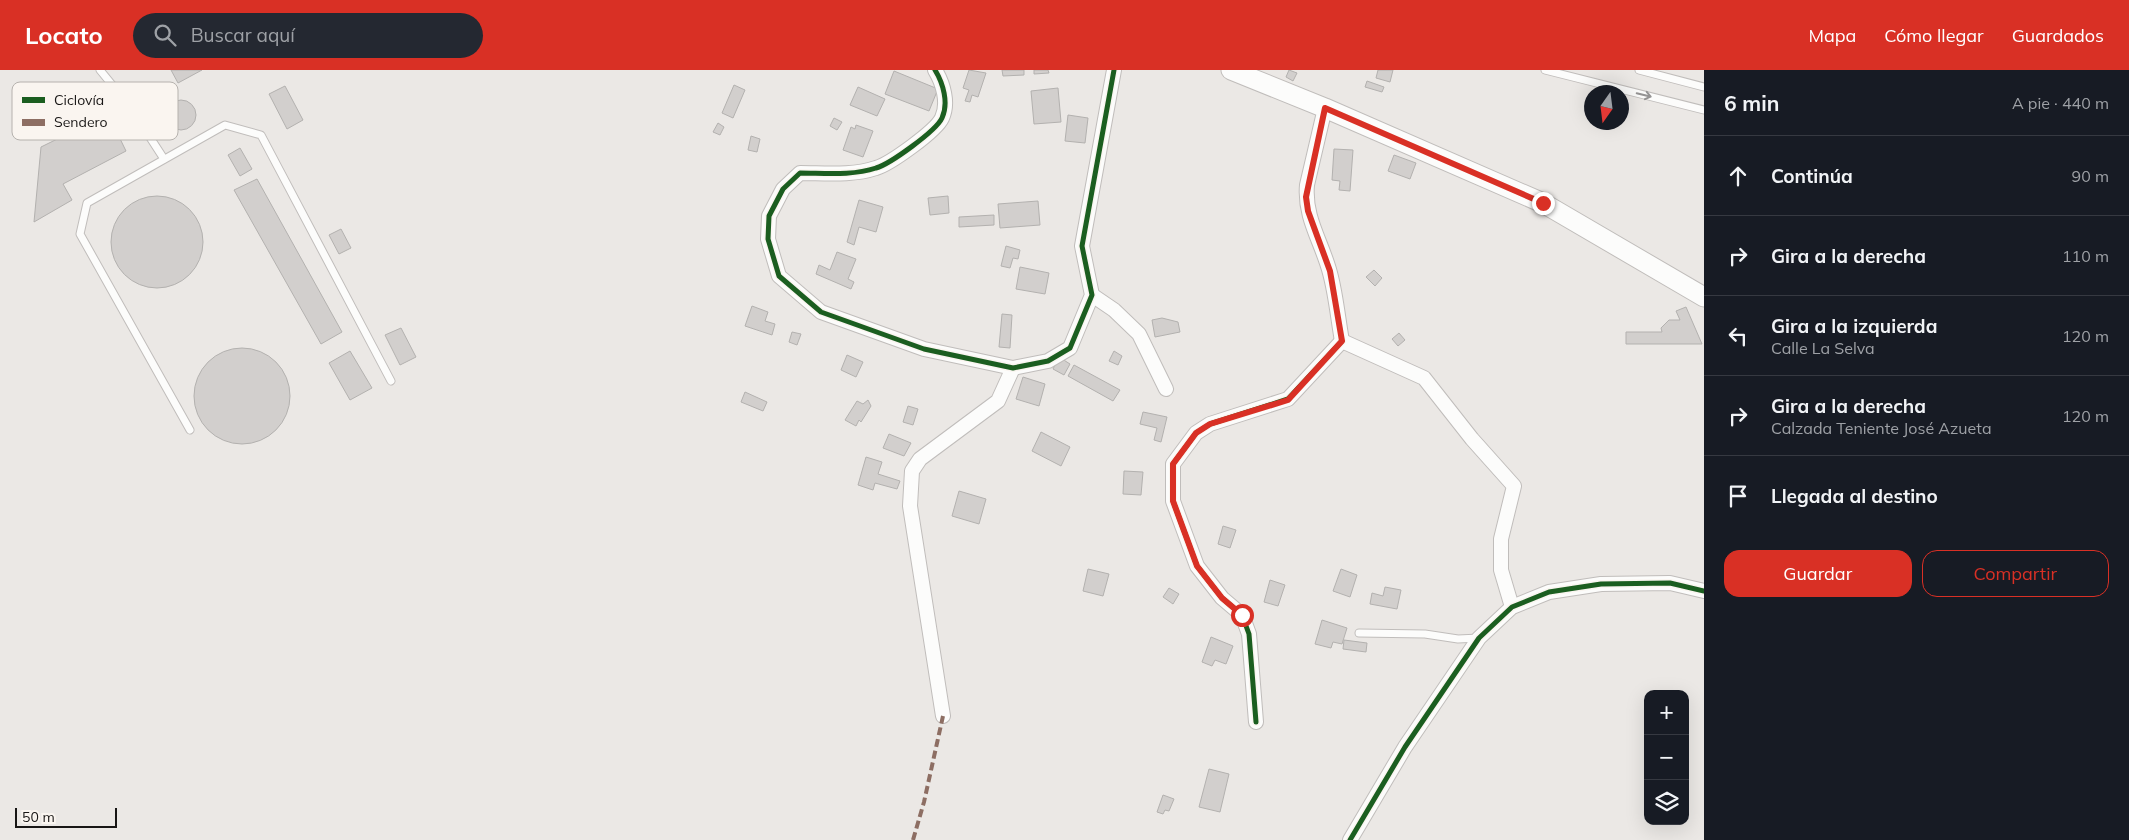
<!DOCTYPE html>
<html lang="es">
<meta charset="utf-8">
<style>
:root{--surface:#171b24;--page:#242831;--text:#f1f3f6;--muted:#9ea1a6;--line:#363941;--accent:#d93025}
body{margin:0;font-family:Mulish,sans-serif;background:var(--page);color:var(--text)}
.controls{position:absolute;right:15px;bottom:15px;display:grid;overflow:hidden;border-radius:10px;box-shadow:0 5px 20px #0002}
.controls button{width:45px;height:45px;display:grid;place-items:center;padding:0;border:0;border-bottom:1px solid var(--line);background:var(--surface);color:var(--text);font:25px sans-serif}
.compass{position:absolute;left:1584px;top:15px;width:45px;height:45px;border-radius:50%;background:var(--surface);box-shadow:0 5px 20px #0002;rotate:194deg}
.scale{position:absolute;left:15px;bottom:12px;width:102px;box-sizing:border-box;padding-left:5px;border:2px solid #181615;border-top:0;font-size:14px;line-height:18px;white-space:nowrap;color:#181615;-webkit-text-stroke:4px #faf5f0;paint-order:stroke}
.stop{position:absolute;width:15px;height:15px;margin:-11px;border:4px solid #d93025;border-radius:50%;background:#fff}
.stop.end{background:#d93025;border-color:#fff;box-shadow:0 1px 5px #0008}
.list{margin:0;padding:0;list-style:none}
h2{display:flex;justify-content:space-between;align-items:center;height:65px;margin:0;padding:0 20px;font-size:21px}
h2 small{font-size:16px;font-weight:400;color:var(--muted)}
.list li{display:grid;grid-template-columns:32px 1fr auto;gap:15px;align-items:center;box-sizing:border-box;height:80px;padding:0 20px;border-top:1px solid var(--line)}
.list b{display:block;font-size:19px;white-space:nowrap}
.list p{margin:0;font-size:16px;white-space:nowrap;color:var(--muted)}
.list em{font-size:16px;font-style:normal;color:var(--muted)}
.actions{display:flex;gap:10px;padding:15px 20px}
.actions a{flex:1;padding:11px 0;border:1px solid var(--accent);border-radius:15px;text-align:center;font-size:18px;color:var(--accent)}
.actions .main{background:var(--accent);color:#fff}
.icon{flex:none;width:28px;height:28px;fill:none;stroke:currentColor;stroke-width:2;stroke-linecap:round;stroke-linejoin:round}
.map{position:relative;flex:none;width:1704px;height:770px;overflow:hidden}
header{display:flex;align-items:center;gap:30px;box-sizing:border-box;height:70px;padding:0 25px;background:var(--accent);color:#fff}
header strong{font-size:24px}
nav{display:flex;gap:28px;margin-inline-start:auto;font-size:18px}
.search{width:350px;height:45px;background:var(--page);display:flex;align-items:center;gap:12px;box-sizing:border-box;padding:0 18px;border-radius:28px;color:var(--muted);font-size:19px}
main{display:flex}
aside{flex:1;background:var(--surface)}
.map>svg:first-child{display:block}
</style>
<header>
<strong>Locato</strong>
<div class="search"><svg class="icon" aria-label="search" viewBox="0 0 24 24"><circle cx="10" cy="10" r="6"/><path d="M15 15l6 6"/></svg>Buscar aquí</div>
<nav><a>Mapa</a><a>Cómo llegar</a><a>Guardados</a></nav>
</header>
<main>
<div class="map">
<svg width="1704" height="770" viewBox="0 0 1704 770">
<rect width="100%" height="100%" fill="#ebe8e5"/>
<g fill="#d2cfcd" stroke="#b3b1af">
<path d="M 171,0 L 202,0 L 178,13 Z"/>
<path d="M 969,0 L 986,3 L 978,27 L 972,25 L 970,32 L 965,31 L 969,20 L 963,18 Z"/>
<path d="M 1002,0 L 1024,0 L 1024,5 L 1003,6 Z"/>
<path d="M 1034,0 L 1048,0 L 1049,3 L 1034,4 Z"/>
<path d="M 1289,0 L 1297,3 L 1293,11 L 1286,7 Z"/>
<path d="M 1378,0 L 1393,0 L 1390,12 L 1376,8 Z"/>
<path d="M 894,1 L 938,19 L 929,41 L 885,24 Z"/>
<path d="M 1367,11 L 1384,17 L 1382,22 L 1365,17 Z"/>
<path d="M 734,15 L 745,20 L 733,48 L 722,43 Z"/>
<path d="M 285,16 L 303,50 L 287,59 L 269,24 Z"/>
<path d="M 858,17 L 885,29 L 877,46 L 850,35 Z"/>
<path d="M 1058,18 L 1061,52 L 1034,54 L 1031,21 Z"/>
<circle cx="181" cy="45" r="15"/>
<path d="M 108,44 L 126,81 L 63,114 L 72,130 L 34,152 L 41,77 Z"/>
<path d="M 1068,45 L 1088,48 L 1085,73 L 1065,71 Z"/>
<path d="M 834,48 L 842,52 L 837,60 L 830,56 Z"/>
<path d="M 718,53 L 724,57 L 720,65 L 713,62 Z"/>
<path d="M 856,55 L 873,61 L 863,87 L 843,80 L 851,57 L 855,59 Z"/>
<path d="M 751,66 L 760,69 L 757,82 L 748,80 Z"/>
<path d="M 240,78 L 252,99 L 240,106 L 228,85 Z"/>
<path d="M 1334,79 L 1353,80 L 1350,121 L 1339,120 L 1340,111 L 1332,110 Z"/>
<path d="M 1394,85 L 1416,93 L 1410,109 L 1388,101 Z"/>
<path d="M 257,109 L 342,262 L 321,274 L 234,120 Z"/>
<circle cx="157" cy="172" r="46"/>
<path d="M 948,126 L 949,143 L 930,145 L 928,128 Z"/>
<path d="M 859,130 L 883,137 L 876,162 L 859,157 L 854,175 L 847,172 Z"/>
<path d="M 1038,131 L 1040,155 L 1000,158 L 998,134 Z"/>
<path d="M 994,145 L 994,155 L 959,157 L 959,147 Z"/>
<path d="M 341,159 L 351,178 L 339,184 L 329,165 Z"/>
<path d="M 1006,176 L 1020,180 L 1018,189 L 1013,188 L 1010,198 L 1001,196 Z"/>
<path d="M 837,182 L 856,189 L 848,209 L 854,212 L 851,219 L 816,204 L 819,195 L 830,200 Z"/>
<path d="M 1020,197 L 1049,203 L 1045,224 L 1016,219 Z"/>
<path d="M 1374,200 L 1382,208 L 1375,216 L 1366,207 Z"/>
<path d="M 752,236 L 768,242 L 765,251 L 775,254 L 772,265 L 745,256 Z"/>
<path d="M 1686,237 L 1702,274 L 1626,274 L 1626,262 L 1662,262 L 1661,258 L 1669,250 L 1680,250 L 1676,241 Z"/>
<path d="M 1002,244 L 1012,245 L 1010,278 L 999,277 Z"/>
<path d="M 1162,248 L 1178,252 L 1180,262 L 1155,267 L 1152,250 Z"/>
<path d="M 401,258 L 416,287 L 400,295 L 385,265 Z"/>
<path d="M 792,262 L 801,264 L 797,275 L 789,272 Z"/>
<path d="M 1399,263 L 1405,270 L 1398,276 L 1392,269 Z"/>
<circle cx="242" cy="326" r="48"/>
<path d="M 350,281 L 372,318 L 350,330 L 329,293 Z"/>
<path d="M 1114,281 L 1122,286 L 1118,295 L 1109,291 Z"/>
<path d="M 847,285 L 863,292 L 856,307 L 841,300 Z"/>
<path d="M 1059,287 L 1070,294 L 1064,305 L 1053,299 Z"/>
<path d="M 1074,295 L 1120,320 L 1113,331 L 1068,306 Z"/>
<path d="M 1023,307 L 1045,314 L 1039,336 L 1016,329 Z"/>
<path d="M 745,322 L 767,332 L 763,341 L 741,332 Z"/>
<path d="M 868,330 L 871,336 L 861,352 L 859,350 L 856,356 L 845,350 L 857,331 L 863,334 Z"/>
<path d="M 908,336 L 918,339 L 913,355 L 903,352 Z"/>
<path d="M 1143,342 L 1167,347 L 1161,372 L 1154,370 L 1157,358 L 1140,354 Z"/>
<path d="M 1041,362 L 1070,377 L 1061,396 L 1032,381 Z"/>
<path d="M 889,364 L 911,373 L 904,386 L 883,378 Z"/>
<path d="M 866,387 L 882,392 L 878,404 L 900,411 L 897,419 L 875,413 L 873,420 L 858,415 Z"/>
<path d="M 1124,401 L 1143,402 L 1141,425 L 1123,424 Z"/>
<path d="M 959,421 L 986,429 L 979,454 L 952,446 Z"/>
<path d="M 1223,456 L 1236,460 L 1230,478 L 1218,474 Z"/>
<path d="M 1088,499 L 1109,504 L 1103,526 L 1083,521 Z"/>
<path d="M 1341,499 L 1357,505 L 1350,527 L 1333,521 Z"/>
<path d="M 1270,510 L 1285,515 L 1278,536 L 1264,532 Z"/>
<path d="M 1385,517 L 1401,520 L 1397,539 L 1370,534 L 1372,523 L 1383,526 Z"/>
<path d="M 1169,518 L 1179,524 L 1173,534 L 1163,527 Z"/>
<path d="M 1322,550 L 1347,558 L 1342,574 L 1333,572 L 1331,578 L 1315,574 Z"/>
<path d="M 1211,567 L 1233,576 L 1226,594 L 1215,590 L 1212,596 L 1202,592 Z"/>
<path d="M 1344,570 L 1367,573 L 1366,582 L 1343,579 Z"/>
<path d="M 1209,699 L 1229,704 L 1220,742 L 1199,737 Z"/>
<path d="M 1163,725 L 1174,729 L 1169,741 L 1165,740 L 1163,744 L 1157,742 Z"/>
</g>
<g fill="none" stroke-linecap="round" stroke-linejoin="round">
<defs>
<g id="lane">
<path d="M 100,0 L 131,38 L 164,89"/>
<path d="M 1545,0 L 1704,40"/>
<path d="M 1639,0 L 1704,17"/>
<path d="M 190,360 L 80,164 L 87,133 L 225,55 L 261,65 L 391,311"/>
<path d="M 1359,563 L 1425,564 L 1458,569 L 1479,568"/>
</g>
<g id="street">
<path d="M 935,0 C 943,13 949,33 942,48 C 936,61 890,94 876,98 C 852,106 824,103 800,103 L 783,119 L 769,146 L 768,169 L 779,206 L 821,242 L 924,279 L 1013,298 L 1048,291 L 1070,278 L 1092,225 L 1082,176 L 1114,0"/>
<path d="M 1325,38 L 1307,115 C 1304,148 1322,172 1330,203 C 1336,225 1338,249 1342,271"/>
<path d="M 1092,225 L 1114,240 L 1139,264 L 1166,319"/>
<path d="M 1342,271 L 1424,308 L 1472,369 L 1514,416 L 1501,469 L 1501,500 L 1512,537"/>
<path d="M 943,646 L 910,436 L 912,401 L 920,389 L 998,331 L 1013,298"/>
<path d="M 1256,652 L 1249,564 L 1242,545 L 1222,528 L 1197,496 L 1173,431 L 1173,394 L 1196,363 L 1210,354 L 1288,329 L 1342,271"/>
<path d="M 1350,770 L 1405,677 L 1479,568 L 1512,537 L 1549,522 L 1601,514 L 1670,513 L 1704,521"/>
</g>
<path id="secondary" d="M 1231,0 L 1325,38 L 1543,133 L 1704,227"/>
</defs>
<use href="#lane" stroke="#c0bdbb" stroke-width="9"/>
<use href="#street" stroke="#c0bdbb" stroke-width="16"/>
<use href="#secondary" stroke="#c0bdbb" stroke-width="21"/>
<use href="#lane" stroke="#fcfcfb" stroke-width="7"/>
<use href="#street" stroke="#fcfcfb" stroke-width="14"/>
<use href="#secondary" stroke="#fcfcfb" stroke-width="19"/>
<path stroke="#8d6e63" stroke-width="4" stroke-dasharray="8 4" stroke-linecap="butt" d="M 913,770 L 924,732 L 943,646"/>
<defs>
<g id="cycleway">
<path d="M 935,0 C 943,13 949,33 942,48 C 936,61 890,94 876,98 C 852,106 824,103 800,103 L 783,119 L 769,146 L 768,169 L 779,206 L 821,242 L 924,279 L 1013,298 L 1048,291 L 1070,278 L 1092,225 L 1082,176 L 1114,0"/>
<path d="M 1256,652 L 1249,564 L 1242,545 L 1222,528 L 1197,496 L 1173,431 L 1173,394 L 1196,363 L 1210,354 L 1288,329 L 1342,271"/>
<path d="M 1350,770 L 1405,677 L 1479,568 L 1512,537 L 1549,522 L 1601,514 L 1670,513 L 1704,521"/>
</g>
</defs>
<use href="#cycleway" stroke="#faf5f0" stroke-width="8"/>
<use href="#cycleway" stroke="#1b5e20" stroke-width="5"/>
</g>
<defs><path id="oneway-shaft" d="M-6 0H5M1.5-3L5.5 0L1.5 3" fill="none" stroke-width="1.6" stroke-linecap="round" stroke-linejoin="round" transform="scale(1.25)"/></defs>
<use stroke="#959494" href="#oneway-shaft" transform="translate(1644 25) rotate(14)"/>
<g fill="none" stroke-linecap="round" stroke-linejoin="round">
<path stroke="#d93025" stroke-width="6" d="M 1242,545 L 1222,528 L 1197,496 L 1173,431 L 1173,394 L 1196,363 L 1210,354 L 1288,330 L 1342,271 L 1330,201 L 1308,141 L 1306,127 L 1325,38 L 1543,133"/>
</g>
<rect x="12" y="12" width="166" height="58" rx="8" fill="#faf5f0" stroke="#b6b2ae" stroke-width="1"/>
<rect x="22" y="27" width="23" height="6" fill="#1b5e20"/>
<rect x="22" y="49" width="23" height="7" fill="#8d6e63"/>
<g font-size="14" fill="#181615">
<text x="54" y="35">Ciclovía</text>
<text x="54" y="57">Sendero</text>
</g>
</svg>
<div class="controls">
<button>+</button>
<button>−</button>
<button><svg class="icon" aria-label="layers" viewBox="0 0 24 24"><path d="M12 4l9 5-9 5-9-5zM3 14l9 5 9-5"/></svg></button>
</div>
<svg class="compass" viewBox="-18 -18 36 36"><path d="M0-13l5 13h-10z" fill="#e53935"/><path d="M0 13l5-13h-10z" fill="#9ea1a6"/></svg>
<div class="scale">50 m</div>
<div class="stop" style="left:1242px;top:545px"></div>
<div class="stop end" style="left:1543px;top:133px"></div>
</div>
<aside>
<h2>6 min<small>A pie · 440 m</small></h2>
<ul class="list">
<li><svg class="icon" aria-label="ahead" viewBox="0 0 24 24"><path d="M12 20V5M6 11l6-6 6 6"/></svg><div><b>Continúa</b></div><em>90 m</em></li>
<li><svg class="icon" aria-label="right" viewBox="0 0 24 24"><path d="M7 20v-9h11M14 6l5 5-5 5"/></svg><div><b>Gira a la derecha</b></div><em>110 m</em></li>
<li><svg class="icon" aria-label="left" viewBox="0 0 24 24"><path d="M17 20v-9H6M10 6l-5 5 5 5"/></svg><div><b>Gira a la izquierda</b><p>Calle La Selva</p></div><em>120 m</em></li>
<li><svg class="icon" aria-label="right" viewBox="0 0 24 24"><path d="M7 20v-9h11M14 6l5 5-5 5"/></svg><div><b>Gira a la derecha</b><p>Calzada Teniente José Azueta</p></div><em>120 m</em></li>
<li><svg class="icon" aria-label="arrive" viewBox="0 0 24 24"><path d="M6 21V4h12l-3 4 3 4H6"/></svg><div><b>Llegada al destino</b></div></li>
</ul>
<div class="actions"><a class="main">Guardar</a><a>Compartir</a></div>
</aside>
</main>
